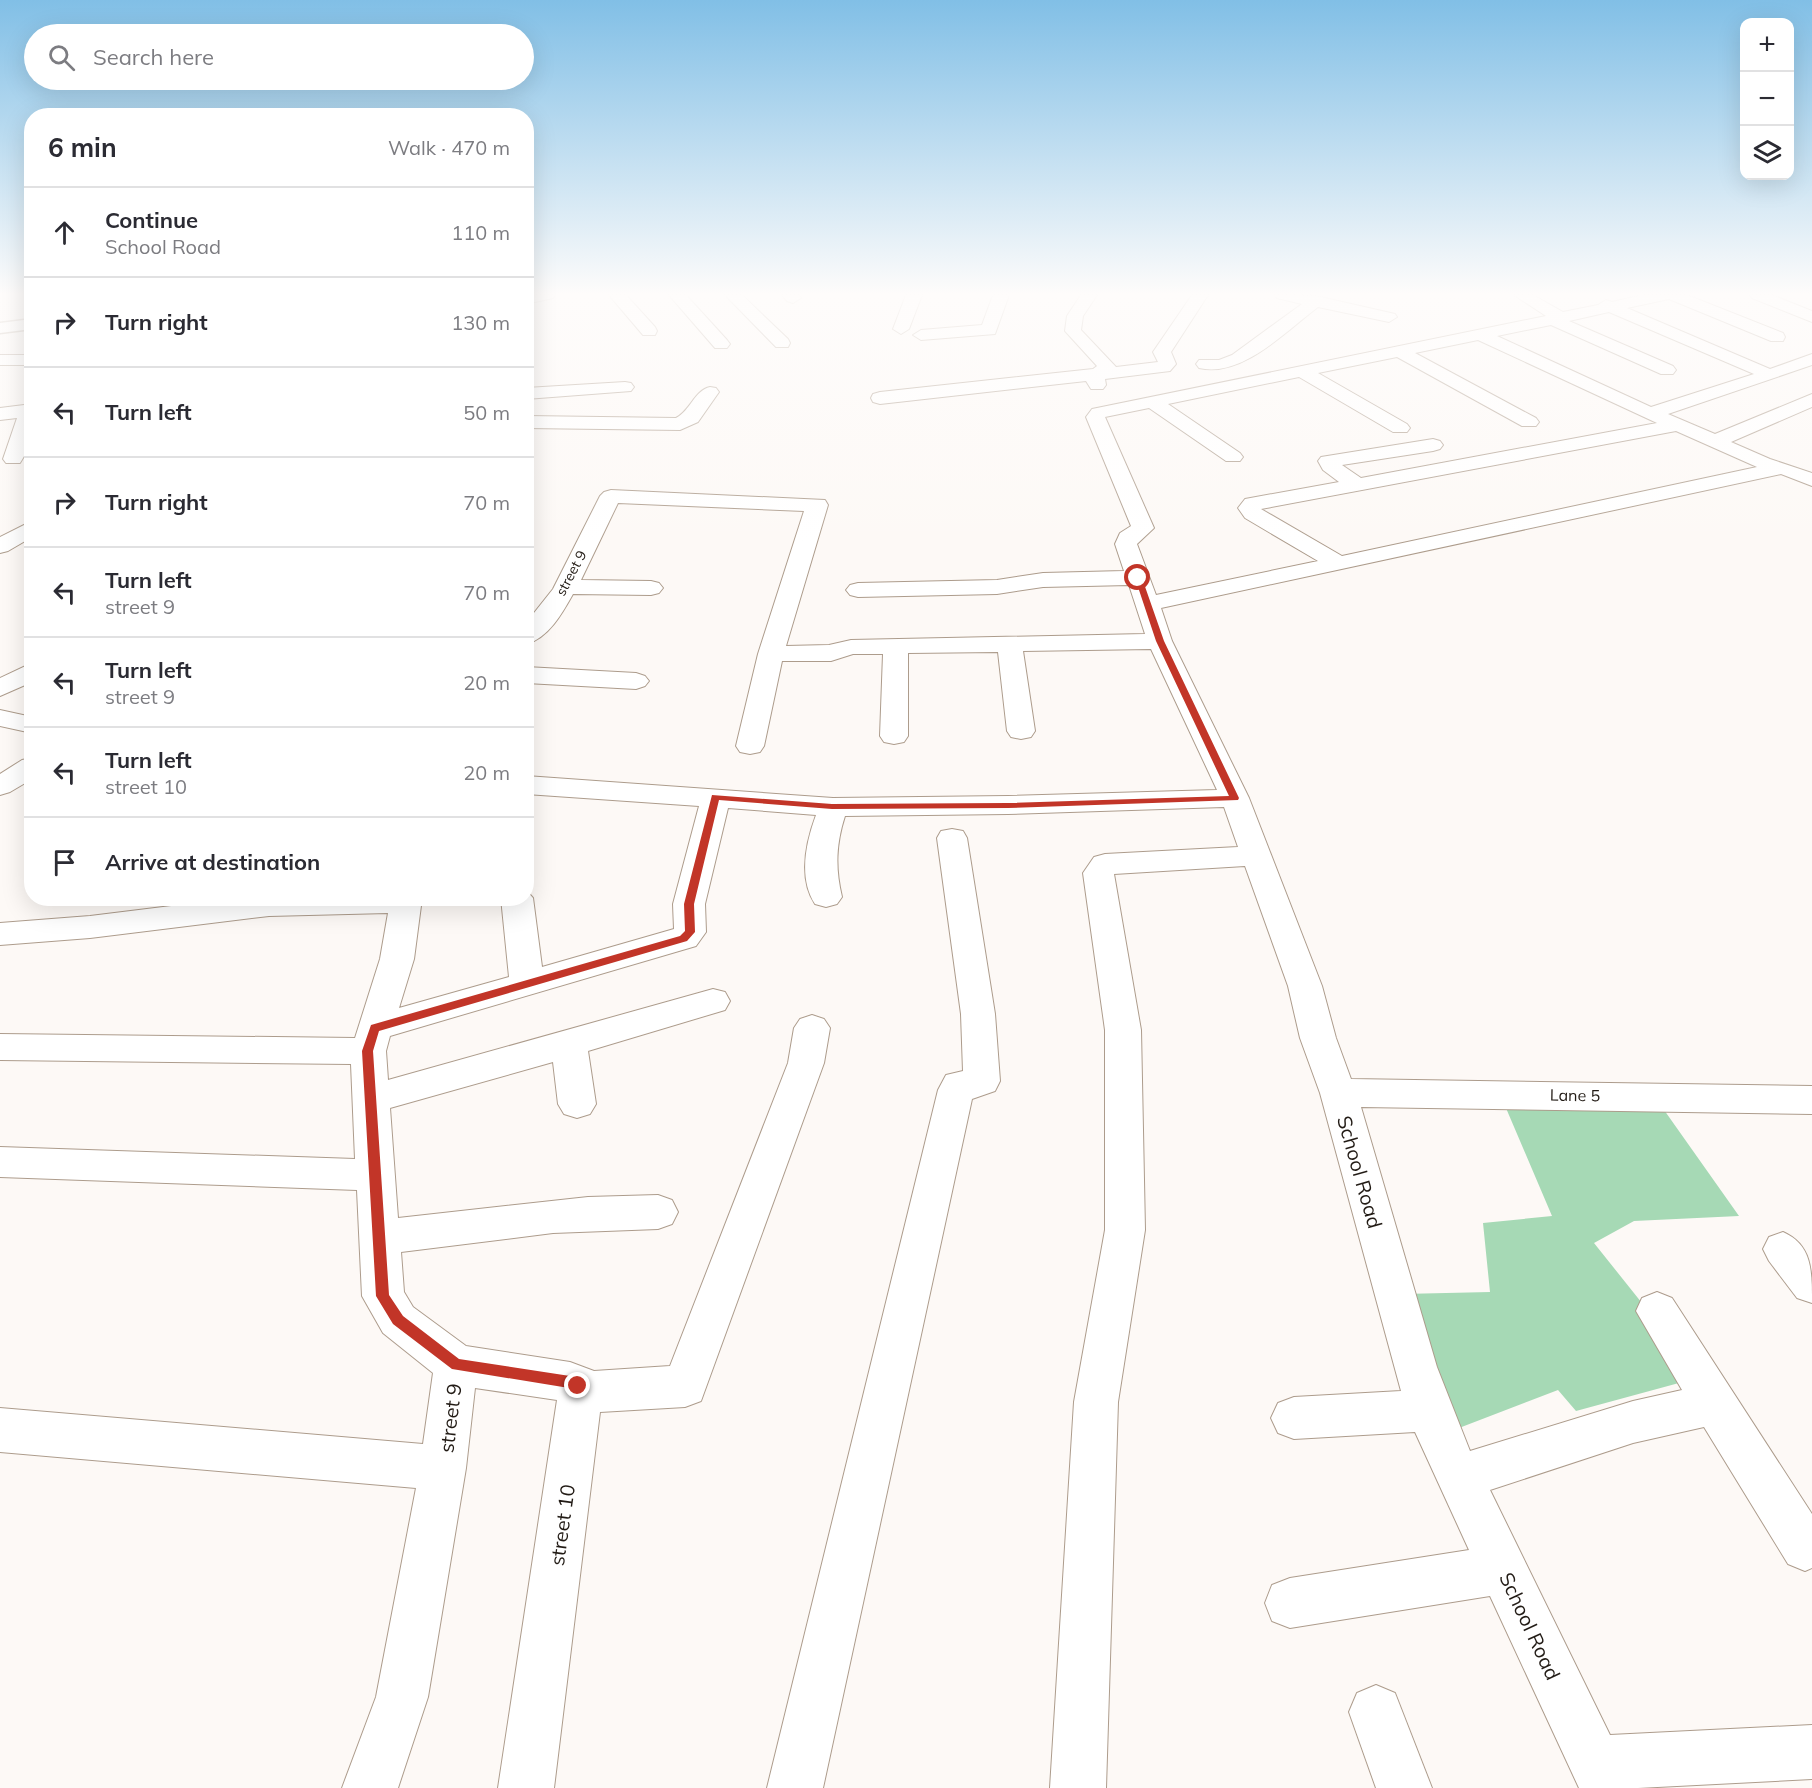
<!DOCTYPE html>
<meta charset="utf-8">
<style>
:root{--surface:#fff;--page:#f7f7f7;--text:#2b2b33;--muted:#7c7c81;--line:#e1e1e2}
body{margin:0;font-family:Mulish,sans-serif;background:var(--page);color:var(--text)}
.controls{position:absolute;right:18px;top:18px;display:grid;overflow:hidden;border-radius:12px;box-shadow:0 6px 24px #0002}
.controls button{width:54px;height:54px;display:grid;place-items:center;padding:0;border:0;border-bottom:2px solid var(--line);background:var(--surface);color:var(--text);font:30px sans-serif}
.stop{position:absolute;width:18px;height:18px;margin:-14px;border:4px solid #c23528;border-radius:50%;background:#fff}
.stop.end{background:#c23528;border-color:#fff;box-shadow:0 2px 6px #0008}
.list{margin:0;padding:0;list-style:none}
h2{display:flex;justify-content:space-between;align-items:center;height:78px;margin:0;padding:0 24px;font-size:26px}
h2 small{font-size:20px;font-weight:400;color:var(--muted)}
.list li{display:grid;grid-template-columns:39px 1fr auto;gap:18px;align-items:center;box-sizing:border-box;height:90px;padding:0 24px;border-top:2px solid var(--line)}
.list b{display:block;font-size:22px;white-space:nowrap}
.list p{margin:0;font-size:20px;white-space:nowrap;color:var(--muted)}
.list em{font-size:20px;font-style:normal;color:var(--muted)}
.icon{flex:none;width:33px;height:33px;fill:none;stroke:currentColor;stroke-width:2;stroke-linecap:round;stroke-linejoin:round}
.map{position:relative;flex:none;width:1812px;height:1788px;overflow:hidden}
.search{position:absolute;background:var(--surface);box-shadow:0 6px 24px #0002;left:24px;top:24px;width:510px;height:66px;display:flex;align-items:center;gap:15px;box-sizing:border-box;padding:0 21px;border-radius:33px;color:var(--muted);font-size:22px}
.panel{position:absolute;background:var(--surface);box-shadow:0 6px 24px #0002;left:24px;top:108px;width:510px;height:798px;border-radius:24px}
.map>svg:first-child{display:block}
</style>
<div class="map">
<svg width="1812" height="1788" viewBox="0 0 1812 1788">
<rect width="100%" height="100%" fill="#fdf9f6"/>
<path fill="#a6d9b5" d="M 1645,1083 L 1739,1216 L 1634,1221 L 1594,1243 L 1701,1377 L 1576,1411 L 1558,1390 L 1446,1433 L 1402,1294 L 1490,1292 L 1483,1223 L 1552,1216 L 1497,1087 Z"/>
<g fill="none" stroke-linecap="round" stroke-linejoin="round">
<defs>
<g id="minor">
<path d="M 526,295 L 555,295 L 553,298 L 526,304 Z"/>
<path d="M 609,295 L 626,295 L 655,327 L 657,331 L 655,335 L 643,335 Z"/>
<path d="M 669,295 L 686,295 L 727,340 L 730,344 L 727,348 L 715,348 Z"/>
<path d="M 725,295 L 742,295 L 788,339 L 790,343 L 788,347 L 776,347 Z"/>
<path d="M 782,295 L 799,295 L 801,298 L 793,303 L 787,301 Z"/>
<path d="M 906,295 L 922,295 L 909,329 L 901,334 L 893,329 Z"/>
<path d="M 993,295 L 1009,295 L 995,334 L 921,340 L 913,335 L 921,330 L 982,325 Z"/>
<path d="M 1081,295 L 1097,295 L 1083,316 L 1081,330 L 1116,367 L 1158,362 L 1153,352 L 1192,295 L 1208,295 L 1171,352 L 1176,364 L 1170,371 L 1105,379 L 1106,385 L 1103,389 L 1091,389 L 1086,381 L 880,404 L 873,402 L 871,398 L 873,394 L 880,392 L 1093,369 L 1097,366 L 1065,331 L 1067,316 Z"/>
<path d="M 1275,295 L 1316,296 L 1395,314 L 1397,317 L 1389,322 L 1318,307 C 1286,331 1242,378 1199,368 L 1196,364 L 1199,360 L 1219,360 L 1232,355 L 1302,304 L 1277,298 Z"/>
<path d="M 1514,295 L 1533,295 L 1563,312 L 1598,305 L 1606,300 L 1612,302 L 1643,295 L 1687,295 L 1783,333 L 1785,337 L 1783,341 L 1771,341 L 1669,299 L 1627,308 L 1770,369 L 1812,354 L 1812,365 L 1668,414 L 1715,434 L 1812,394 L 1812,407 L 1731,442 L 1770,459 L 1812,473 L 1812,486 L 1781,474 L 1161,608 L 1172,641 L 1249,798 L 1322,986 L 1336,1038 L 1351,1079 L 1812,1086 L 1812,1114 L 1361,1107 L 1437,1367 L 1470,1451 L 1633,1401 L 1682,1390 L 1636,1311 L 1642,1298 L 1657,1292 L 1672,1298 L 1812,1514 L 1812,1568 L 1805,1571 L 1788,1564 L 1704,1427 L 1633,1443 L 1490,1490 L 1610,1735 L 1812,1725 L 1812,1779 L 1638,1788 L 1579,1788 L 1490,1596 L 1290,1628 L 1272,1621 L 1265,1603 L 1272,1585 L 1290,1578 L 1469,1550 L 1415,1432 L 1294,1439 L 1278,1433 L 1271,1418 L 1278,1403 L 1294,1397 L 1401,1391 L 1320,1093 L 1300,1038 L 1288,986 L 1245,866 L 1114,874 L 1141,1030 L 1145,1230 L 1118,1402 L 1106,1788 L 1050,1788 L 1074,1402 L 1105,1230 L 1105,1030 L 1083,873 L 1094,857 L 1105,854 L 1238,847 L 1224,807 L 1008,814 L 845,816 C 836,844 835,868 842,897 L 837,904 L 826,907 L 815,904 C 798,878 806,842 816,815 L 728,808 L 705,904 L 706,932 L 696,946 L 390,1036 L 386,1051 L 388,1080 L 713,989 L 725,992 L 730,1001 L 725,1010 L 588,1051 L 596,1104 L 590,1114 L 577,1118 L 564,1114 L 558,1104 L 553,1062 L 390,1108 L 398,1218 L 588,1197 L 658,1195 L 672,1200 L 678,1212 L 672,1224 L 658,1229 L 553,1233 L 401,1252 L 404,1292 L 413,1307 L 466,1346 L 570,1362 L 594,1371 L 670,1366 L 788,1063 L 794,1028 L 800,1019 L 812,1015 L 824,1019 L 830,1028 L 824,1063 L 701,1401 L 685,1407 L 600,1412 L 554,1788 L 498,1788 L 557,1400 L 475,1388 L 466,1468 L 428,1697 L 398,1788 L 342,1788 L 376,1697 L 416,1488 L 0,1452 L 0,1408 L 423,1444 L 433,1373 L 383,1333 L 362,1296 L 357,1190 L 0,1177 L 0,1147 L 355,1159 L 351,1064 L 0,1060 L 0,1034 L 355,1038 L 380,959 L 388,913 L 269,916 L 90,938 L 0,945 L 0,923 L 90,916 L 236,898 L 422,898 L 414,959 L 399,1008 L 509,977 L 501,898 L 526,898 L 526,890 L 533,898 L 542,967 L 674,929 L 673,904 L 699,806 L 526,794 L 526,776 L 833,798 L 1008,796 L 1217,790 L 1151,649 L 1023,651 L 1035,731 L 1031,737 L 1021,739 L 1011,737 L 1007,731 L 998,652 L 908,653 L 908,736 L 904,742 L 894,744 L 884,742 L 880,736 L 883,654 L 853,654 L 831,661 L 782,661 L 764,746 L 760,752 L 750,754 L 740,752 L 736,746 L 758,654 L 804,511 L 618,503 L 581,580 L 651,581 L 659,583 L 663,588 L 659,593 L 651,595 L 573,594 C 563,612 548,639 526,644 L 526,623 L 553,589 L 600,496 L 604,492 L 611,490 L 825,500 L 828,505 L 786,646 L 829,645 L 851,640 L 1145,634 L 1129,585 L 1043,587 L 997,594 L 858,597 L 850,595 L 846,590 L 850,585 L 858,583 L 997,580 L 1043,573 L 1124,571 L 1115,544 L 1120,533 L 1131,526 L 1086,417 L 1092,409 L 1546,316 ZM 1609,312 L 1754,374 L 1651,407 L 1497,336 L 1551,325 L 1661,374 L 1673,374 L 1676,370 L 1673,366 L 1569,321 ZM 1478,340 L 1657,423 L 1361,478 L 1342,465 L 1433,451 L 1440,449 L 1443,445 L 1440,441 L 1433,439 L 1321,457 L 1318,461 L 1323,470 L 1339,482 L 1245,499 L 1238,508 L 1245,518 L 1318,561 L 1156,595 L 1137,544 L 1154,528 L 1105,417 L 1149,408 L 1226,461 L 1240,461 L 1243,457 L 1240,453 L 1168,404 L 1299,377 L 1393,432 L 1407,432 L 1410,428 L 1407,424 L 1318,373 L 1397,357 L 1522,426 L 1536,426 L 1539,422 L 1536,418 L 1415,353 ZM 1676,431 L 1757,467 L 1342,556 L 1261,509 Z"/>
<path d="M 1750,295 L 1772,295 L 1812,311 L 1812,322 L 1752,298 Z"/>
<rect x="0" y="355" width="32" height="10"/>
<path d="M 625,382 L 631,383 L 634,387 L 631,391 L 526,399 L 526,388 Z"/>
<path d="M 710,387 L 716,388 L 719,392 L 698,422 L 680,430 L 526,428 L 526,416 L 676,418 C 690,411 695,390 710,387 Z"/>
<path d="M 32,404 C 32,424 32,446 20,463 L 6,463 L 3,459 L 17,418 L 0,420 L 0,408 Z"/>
<path d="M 32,521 L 32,537 L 8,551 L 0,553 L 0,537 Z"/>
<path d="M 32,663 L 32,682 L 0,696 L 0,678 Z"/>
<path d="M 526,667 L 636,673 L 645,676 L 649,681 L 645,686 L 636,689 L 526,683 Z"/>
<path d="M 0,710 L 32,717 L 32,733 L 0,726 Z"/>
<path d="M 32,758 L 32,779 L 10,792 L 0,795 L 0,774 L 22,760 Z"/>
<path d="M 952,829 L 963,831 L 967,838 L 995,1014 L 1000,1081 L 995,1091 L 972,1099 L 823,1788 L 767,1788 L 938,1090 L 946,1075 L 963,1071 L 961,1014 L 937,838 L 941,831 Z"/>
<path d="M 1783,1232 C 1812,1245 1812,1270 1812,1303 L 1797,1298 L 1769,1261 L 1763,1249 L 1769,1237 Z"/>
<path d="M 1376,1685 L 1395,1693 L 1432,1788 L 1376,1788 L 1349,1712 L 1357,1693 Z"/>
</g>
<path id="highway" d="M 32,319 L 32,329 L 0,333 L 0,323 Z"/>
</defs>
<use href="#minor" stroke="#ad9c8c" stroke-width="2"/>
<use href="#highway" stroke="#ad9c8c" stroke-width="3"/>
<use href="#minor" fill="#fff" fill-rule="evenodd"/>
<use href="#highway" fill="#fff" fill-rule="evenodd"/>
</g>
<linearGradient id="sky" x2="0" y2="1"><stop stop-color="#81bfe6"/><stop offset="0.54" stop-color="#fefcfb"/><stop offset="1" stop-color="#fefcfb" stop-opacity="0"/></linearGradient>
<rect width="1812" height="545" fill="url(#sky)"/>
<path fill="#c23528" d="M 1138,576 L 1142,578 L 1164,641 L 1239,798 L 1238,800 L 1008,808 L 832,809 L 719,800 L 694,904 L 695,932 L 687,941 L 379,1031 L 373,1051 L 389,1295 L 403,1316 L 459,1359 L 570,1376 L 583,1381 L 585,1386 L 583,1390 L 578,1392 L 569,1388 L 452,1369 L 393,1324 L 376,1296 L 362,1051 L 371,1025 L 680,936 L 685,931 L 684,904 L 712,795 L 832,804 L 1008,803 L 1229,796 L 1156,641 L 1135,578 Z"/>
<g text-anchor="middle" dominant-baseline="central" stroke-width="5" stroke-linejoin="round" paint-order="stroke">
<g font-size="14" fill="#221b15" stroke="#fff">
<text transform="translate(571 573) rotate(-62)">street 9</text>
</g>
<g font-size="16" fill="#221b15" stroke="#fff">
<text transform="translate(1575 1095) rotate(1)">Lane 5</text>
</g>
<g font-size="20" fill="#221b15" stroke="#fff">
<text transform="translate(1360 1172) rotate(74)">School Road</text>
<text transform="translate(450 1418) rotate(-83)">street 9</text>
<text transform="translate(562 1525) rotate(-82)">street 10</text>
<text transform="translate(1530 1626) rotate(65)">School Road</text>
</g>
</g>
</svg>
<div class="controls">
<button>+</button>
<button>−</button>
<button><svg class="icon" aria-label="layers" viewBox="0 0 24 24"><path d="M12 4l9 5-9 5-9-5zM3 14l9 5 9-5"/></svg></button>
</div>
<div class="stop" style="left:1138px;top:578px"></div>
<div class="stop end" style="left:578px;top:1386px"></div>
<div class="search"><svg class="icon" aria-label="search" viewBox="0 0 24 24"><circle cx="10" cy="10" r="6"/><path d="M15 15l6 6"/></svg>Search here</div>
<section class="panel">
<h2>6 min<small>Walk · 470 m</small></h2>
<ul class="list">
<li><svg class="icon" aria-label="ahead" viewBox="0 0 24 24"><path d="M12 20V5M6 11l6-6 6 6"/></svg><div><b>Continue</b><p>School Road</p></div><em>110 m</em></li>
<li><svg class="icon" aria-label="right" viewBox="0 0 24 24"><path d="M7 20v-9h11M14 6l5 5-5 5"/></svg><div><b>Turn right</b></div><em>130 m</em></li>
<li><svg class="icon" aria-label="left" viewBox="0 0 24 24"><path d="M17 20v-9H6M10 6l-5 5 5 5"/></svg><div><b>Turn left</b></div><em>50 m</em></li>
<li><svg class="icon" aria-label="right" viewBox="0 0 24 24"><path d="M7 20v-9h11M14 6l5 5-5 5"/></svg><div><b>Turn right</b></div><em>70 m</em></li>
<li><svg class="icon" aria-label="left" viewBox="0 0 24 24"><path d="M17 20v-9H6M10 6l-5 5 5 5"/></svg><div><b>Turn left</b><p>street 9</p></div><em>70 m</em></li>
<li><svg class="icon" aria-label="left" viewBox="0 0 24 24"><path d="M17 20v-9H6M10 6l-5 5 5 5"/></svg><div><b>Turn left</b><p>street 9</p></div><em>20 m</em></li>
<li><svg class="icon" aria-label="left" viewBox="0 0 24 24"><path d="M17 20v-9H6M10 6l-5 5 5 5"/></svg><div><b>Turn left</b><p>street 10</p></div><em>20 m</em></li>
<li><svg class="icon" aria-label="arrive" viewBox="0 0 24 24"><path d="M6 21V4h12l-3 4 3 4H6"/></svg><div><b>Arrive at destination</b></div></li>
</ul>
</section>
</div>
